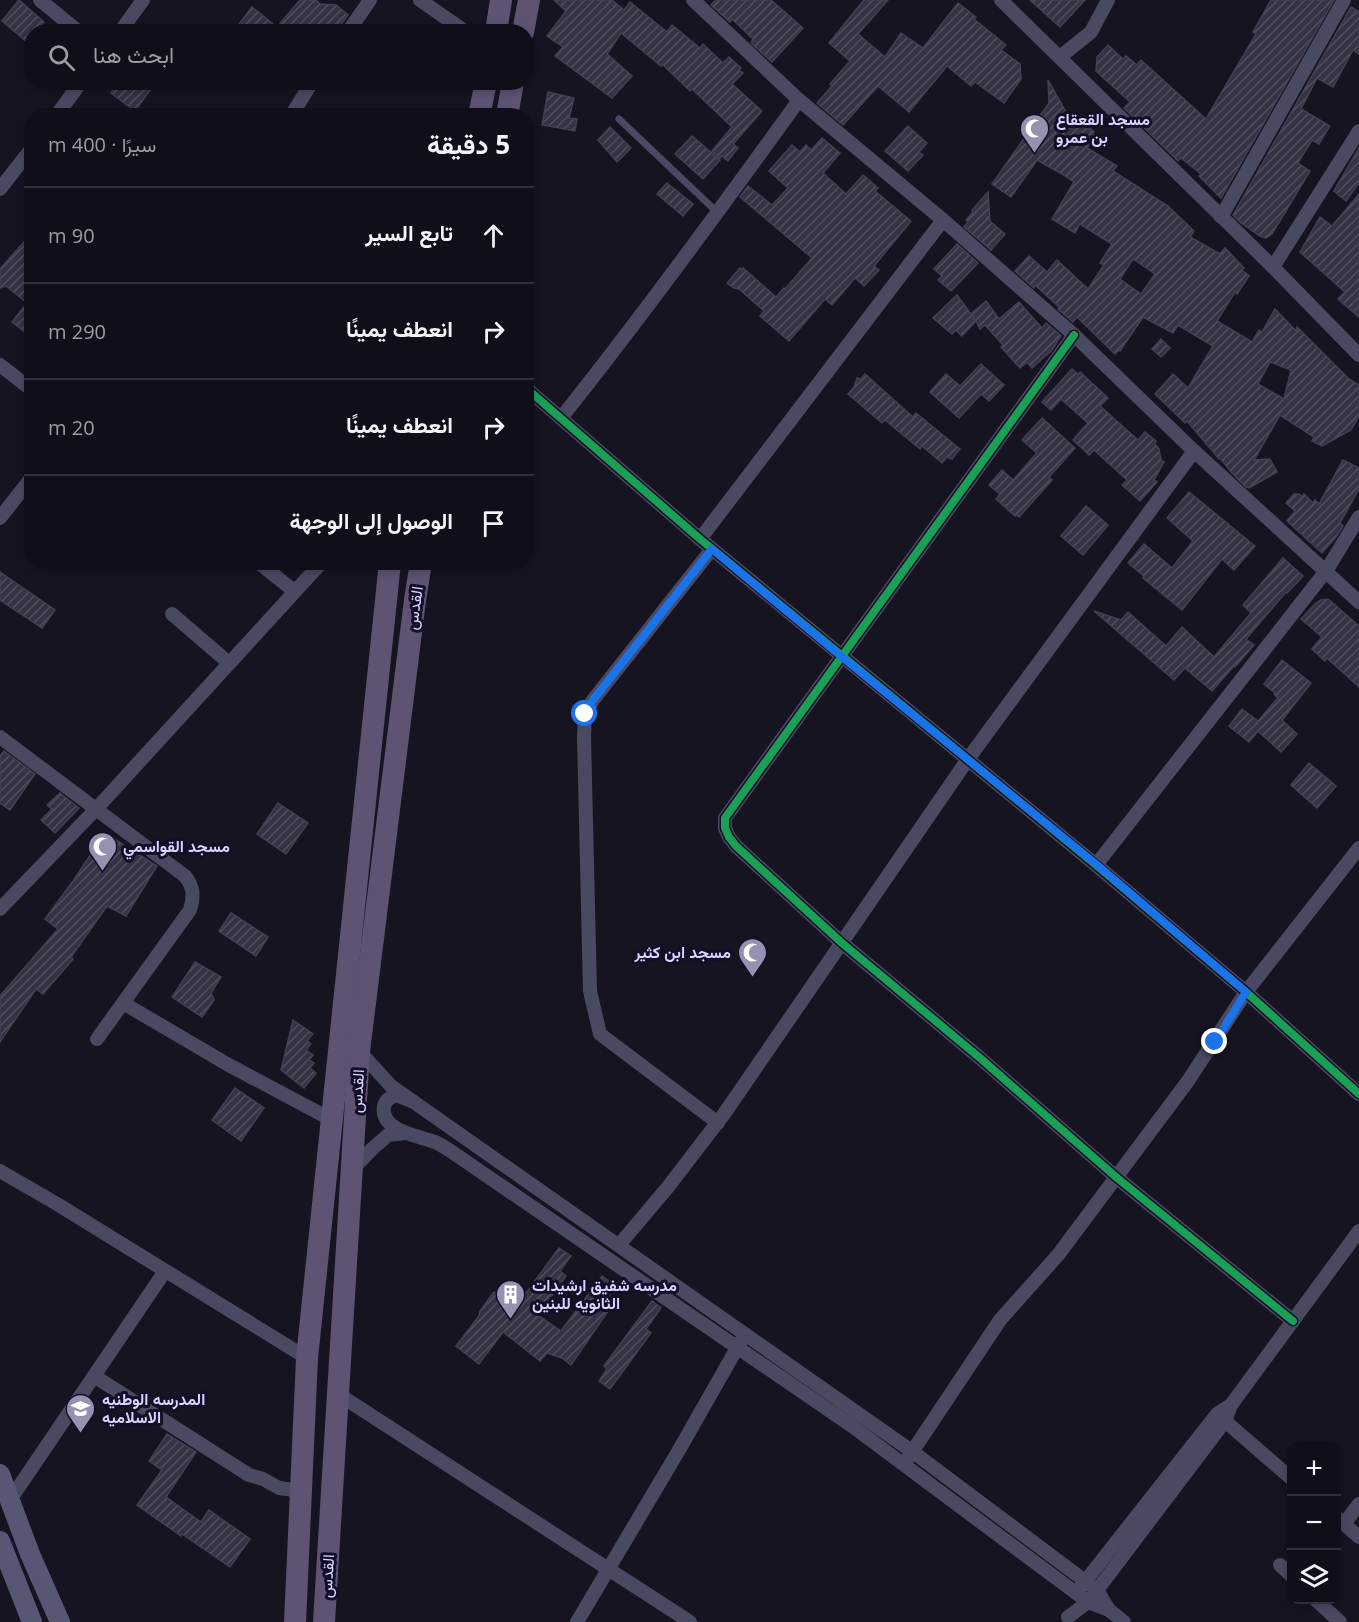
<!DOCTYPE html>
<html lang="ar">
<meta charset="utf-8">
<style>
:root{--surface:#100f19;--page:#191822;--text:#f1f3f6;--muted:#9c9ca2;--line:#302f38}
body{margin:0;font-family:"Open Sans",Vazirmatn,sans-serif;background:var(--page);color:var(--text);direction:rtl}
.controls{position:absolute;right:18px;bottom:18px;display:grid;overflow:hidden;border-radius:12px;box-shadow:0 3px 9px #0003}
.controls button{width:54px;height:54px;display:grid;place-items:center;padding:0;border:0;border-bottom:2px solid var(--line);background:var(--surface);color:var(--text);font:30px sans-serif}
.stop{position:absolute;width:18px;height:18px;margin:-14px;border:4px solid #1a73e8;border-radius:50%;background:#fff}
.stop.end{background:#1a73e8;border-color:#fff;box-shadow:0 2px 6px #0008}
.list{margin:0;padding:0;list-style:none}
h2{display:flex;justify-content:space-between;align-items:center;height:78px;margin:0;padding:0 24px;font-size:26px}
h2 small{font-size:20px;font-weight:400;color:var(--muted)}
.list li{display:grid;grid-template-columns:39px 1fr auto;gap:18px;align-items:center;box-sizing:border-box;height:96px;padding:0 24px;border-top:2px solid var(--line)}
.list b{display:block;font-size:22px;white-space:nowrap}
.list em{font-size:20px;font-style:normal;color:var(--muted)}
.icon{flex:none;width:33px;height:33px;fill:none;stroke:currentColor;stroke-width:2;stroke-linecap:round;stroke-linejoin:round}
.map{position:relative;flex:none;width:1359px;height:1622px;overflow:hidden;direction:ltr}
.search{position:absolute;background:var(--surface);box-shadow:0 3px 9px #0003;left:24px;top:24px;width:510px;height:66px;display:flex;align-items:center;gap:15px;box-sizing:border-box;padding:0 21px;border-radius:24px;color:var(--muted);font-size:22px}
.panel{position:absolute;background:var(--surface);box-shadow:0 3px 9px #0003;left:24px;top:108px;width:510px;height:462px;border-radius:24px;direction:rtl}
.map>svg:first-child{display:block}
</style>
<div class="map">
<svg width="1359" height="1622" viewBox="0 0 1359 1622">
<defs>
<pattern id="building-hatch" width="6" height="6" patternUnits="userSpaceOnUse" patternTransform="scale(1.5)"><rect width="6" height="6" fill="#343243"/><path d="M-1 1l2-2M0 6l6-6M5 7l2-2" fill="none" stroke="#514f5f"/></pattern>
</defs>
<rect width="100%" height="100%" fill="#161421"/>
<g fill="url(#building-hatch)" stroke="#433f54" stroke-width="1.5" fill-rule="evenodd">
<path d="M 19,0 L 44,22 L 36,32 L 32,32 L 32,37 L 27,42 L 2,21 Z"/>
<path d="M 300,0 L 316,0 L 320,4 L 336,5 L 348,15 L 336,32 L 233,32 L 252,7 L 277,27 Z"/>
<path d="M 554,0 L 612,0 L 624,10 L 630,2 L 667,32 L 672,25 L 700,48 L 703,44 L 723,63 L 729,57 L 741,68 L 739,70 L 743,73 L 732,84 L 762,111 L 733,144 L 738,148 L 728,161 L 722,156 L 720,158 L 712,151 L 732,127 L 692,89 L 690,91 L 662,64 L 661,66 L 621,33 L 607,54 L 632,76 L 612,98 L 555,56 L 563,47 L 547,36 L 566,11 Z"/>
<path d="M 716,0 L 771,0 L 803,28 L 772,62 L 751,43 L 753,39 L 732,19 L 730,22 L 711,5 Z"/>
<path d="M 864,0 L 888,0 L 858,34 L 885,57 L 901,33 L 923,48 L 958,3 L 976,17 L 974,19 L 1006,45 L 1001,50 L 1020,64 L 1021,79 L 1004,103 L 975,82 L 971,86 L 947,66 L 909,112 L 878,86 L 843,125 L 817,103 L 832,86 L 830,84 L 850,61 L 829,43 Z"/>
<path d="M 1030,0 L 1085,0 L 1060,27 Z"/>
<path d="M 1271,0 L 1334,0 L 1221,198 L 1199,176 L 1201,174 L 1181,158 L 1178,161 L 1124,108 L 1130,102 L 1096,71 L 1097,57 L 1108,45 L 1123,59 L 1126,56 L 1137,65 L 1141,60 L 1206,119 L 1256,34 L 1253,32 Z"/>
<path d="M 1351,7 L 1359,12 L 1359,54 L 1353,50 L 1333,87 L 1317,78 L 1301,109 L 1330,126 L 1319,144 L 1312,140 L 1298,163 L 1310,171 L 1272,234 L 1266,238 L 1260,236 L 1241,223 L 1233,215 Z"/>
<path d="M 1048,80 L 1074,126 L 1077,116 L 1094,132 L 1092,134 L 1095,136 L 1087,148 L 1117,166 L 1113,171 L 1168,206 L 1194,231 L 1190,237 L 1220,254 L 1225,248 L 1244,268 L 1242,270 L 1249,276 L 1237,294 L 1235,292 L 1217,321 L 1252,342 L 1259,330 L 1262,332 L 1275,309 L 1296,331 L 1297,327 L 1349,379 L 1359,385 L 1359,416 L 1351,430 L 1322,446 L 1312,441 L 1314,437 L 1280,415 L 1254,460 L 1270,459 L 1277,472 L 1249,488 L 1246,487 L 1232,473 L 1220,458 L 1219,459 L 1187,421 L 1185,423 L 1155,394 L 1173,374 L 1188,388 L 1213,346 L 1178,325 L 1173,333 L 1143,317 L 1120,351 L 1119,350 L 1115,354 L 1077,317 L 1073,322 L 1058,309 L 1059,307 L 1035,285 L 1034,288 L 1015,271 L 1029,256 L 1047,272 L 1057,260 L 1088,289 L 1104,265 L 1100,263 L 1112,244 L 1080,224 L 1075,233 L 1052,219 L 1074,182 L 1062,174 L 1037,160 L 1011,197 L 992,184 L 1049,103 ZM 1133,259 L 1155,274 L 1141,294 L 1120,279 ZM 1270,362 L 1291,370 L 1284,399 L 1258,384 Z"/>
<path d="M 118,82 L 156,82 L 135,111 L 111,93 Z"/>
<path d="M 548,92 L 574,98 L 569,118 L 577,119 L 575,131 L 542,125 Z"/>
<path d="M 908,126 L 927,143 L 919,152 L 923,155 L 908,171 L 885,151 Z"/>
<path d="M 610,127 L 631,148 L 617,162 L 598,140 Z"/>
<path d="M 692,136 L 720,160 L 703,179 L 675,154 Z"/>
<path d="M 822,138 L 840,153 L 823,173 L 846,194 L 863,175 L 878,188 L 875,191 L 911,221 L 874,266 L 879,270 L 864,286 L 855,278 L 832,305 L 825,299 L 789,341 L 760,316 L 764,311 L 739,289 L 734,288 L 727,283 L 740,268 L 742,270 L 743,268 L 776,297 L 784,288 L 785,289 L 812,258 L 740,197 L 748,186 L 772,205 L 788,188 L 769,171 L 792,145 L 800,152 L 806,145 L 811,150 Z"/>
<path d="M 1359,148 L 1359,183 L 1346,201 L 1334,191 Z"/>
<path d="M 667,183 L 693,204 L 683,216 L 657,194 Z"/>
<path d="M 988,192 L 990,221 L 1005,234 L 991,250 L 964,227 L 968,222 L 966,220 L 973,212 L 972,210 Z"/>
<path d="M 1359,194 L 1359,317 L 1338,299 L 1345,292 L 1300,252 L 1320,217 L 1332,226 Z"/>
<path d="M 32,233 L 32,338 L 12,322 L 27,303 L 6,286 L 0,288 L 0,269 Z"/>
<path d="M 957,244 L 978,263 L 951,291 L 938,280 L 942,276 L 934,269 Z"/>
<path d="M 957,295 L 976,321 L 962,336 L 956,330 L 952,334 L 933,318 Z"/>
<path d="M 986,301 L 999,319 L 1019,302 L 1042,328 L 1046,323 L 1061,336 L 1052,350 L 1032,368 L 1027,362 L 1020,368 L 1001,347 L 1003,345 L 985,325 L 980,329 L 972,313 Z"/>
<path d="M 1161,339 L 1170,348 L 1161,357 L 1152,349 Z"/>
<path d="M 981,364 L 1004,385 L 989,401 L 981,394 L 959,418 L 930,392 L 946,374 L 960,386 Z"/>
<path d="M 1072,369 L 1078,374 L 1080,372 L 1108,398 L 1100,406 L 1138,440 L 1145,432 L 1156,441 L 1155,444 L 1159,449 L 1161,460 L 1164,462 L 1154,480 L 1157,482 L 1140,501 L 1122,485 L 1127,480 L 1094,450 L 1089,455 L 1073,440 L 1088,423 L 1061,399 L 1051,410 L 1042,402 Z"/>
<path d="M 865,374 L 913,417 L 916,413 L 960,449 L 952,459 L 947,457 L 942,463 L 922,446 L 920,449 L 885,420 L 882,423 L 848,394 L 854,387 L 857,378 L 861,379 Z"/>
<path d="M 1042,418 L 1075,448 L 1049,477 L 1052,480 L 1019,517 L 1017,515 L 1015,516 L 996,499 L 1000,494 L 989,485 L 1002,470 L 1013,480 L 1037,453 L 1022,440 Z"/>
<path d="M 1343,460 L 1359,468 L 1359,489 L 1340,523 L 1343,526 L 1336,537 L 1322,553 L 1287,521 L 1295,511 L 1286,503 L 1294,494 L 1299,494 L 1302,497 L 1304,494 L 1313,503 L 1315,500 L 1319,504 Z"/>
<path d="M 1189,492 L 1255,546 L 1234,570 L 1222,559 L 1182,610 L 1143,578 L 1144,576 L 1128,563 L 1144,544 L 1172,568 L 1193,541 L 1167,518 Z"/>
<path d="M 1086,506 L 1108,525 L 1083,555 L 1061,536 Z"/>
<path d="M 1283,558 L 1303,576 L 1287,593 L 1286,592 L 1246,639 L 1254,645 L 1235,667 L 1234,666 L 1212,691 L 1185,668 L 1174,680 L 1094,611 L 1121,620 L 1128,612 L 1166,646 L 1182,627 L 1214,657 L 1251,613 L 1243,605 Z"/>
<path d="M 0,572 L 55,610 L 42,628 L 0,600 Z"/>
<path d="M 1328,599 L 1359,626 L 1359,687 L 1327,658 L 1325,661 L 1312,649 L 1322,637 L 1301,619 L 1316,603 L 1321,600 Z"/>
<path d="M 1282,660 L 1311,683 L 1282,720 L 1297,734 L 1281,752 L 1258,731 L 1249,742 L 1229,726 L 1242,709 L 1258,721 L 1278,698 L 1274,694 L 1275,693 L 1264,684 Z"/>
<path d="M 4,751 L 35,774 L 10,810 L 0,803 L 0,756 Z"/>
<path d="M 1309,763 L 1336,786 L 1317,808 L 1291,785 Z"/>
<path d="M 60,793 L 79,808 L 55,833 L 41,820 L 52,809 L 47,805 Z"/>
<path d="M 278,803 L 308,823 L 286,854 L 257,834 Z"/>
<path d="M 105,833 L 157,866 L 126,916 L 107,906 L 71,957 L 73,959 L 43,994 L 36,989 L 0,1042 L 0,996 L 58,929 L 45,919 L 73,881 Z"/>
<path d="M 231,913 L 268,937 L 256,956 L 219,931 Z"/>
<path d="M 195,962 L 221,977 L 211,993 L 214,1000 L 202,1017 L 172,997 Z"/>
<path d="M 293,1020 L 313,1034 L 307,1041 L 311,1044 L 306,1050 L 313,1055 L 309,1060 L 314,1063 L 310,1068 L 316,1073 L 304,1088 L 281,1070 Z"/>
<path d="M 235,1088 L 264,1108 L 241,1141 L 212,1120 Z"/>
<path d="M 559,1248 L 571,1256 L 560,1271 L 566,1276 L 538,1315 L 561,1331 L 602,1276 L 616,1286 L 607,1299 L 613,1304 L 571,1365 L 562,1358 L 547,1353 L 540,1361 L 503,1332 L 479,1364 L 456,1346 L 479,1316 L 480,1311 L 494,1292 L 516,1307 Z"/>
<path d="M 652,1301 L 661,1308 L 646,1329 L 651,1333 L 610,1389 L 599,1381 L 607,1369 L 604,1366 Z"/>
<path d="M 167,1434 L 196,1452 L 166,1497 L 201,1522 L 209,1510 L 250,1539 L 230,1567 L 182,1534 L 181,1536 L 137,1505 L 162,1470 L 149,1461 Z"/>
</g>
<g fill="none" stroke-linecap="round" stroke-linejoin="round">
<path stroke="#4a4962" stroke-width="7" d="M 619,119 L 718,213"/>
<g stroke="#4a4962" stroke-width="14">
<path d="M 40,0 L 79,32"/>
<path d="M 420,0 L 466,32"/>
<path d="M 693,0 L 799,100 L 943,220 L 1074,335 L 1194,451 L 1359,602"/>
<path d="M 1001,0 L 1273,267 L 1359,355"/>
<path d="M 120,32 L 143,0"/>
<path d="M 348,32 L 370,0"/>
<path d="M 1060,57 L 1091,32 L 1108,0"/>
<path d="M 56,116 L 81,82"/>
<path d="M 291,116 L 312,82"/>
<path d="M 0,189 L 32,148"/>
<path d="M 1221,217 L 1344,0"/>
<path d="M 1273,267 L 1359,131"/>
<path d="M 1074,335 L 725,818 L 725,828 L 729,837 L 736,846 L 842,943 L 980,1058 L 1116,1177 L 1293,1321"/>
<path d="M 0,365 L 32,390"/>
<path d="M 526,388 L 700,539 L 1096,865 L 1246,992 L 1359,1094"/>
<path d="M 561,418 C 644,314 722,207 799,100"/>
<path d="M 0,518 L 32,477"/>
<path d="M 700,539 L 943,220"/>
<path d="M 712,549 L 593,700 L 585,714 L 584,737 L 590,991 L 600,1034 L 718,1123"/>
<path d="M 258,562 L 294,591"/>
<path d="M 172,614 L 229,663"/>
<path d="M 0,737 L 185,876 C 194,887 194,897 190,910 L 97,1039"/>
<path d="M 1096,865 L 1326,571 L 1359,517"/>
<path d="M 0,909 L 97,808 L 322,562"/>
<path d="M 123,1003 L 227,1064 L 332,1120"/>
<path d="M 359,1051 L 391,1086 L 913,1452 L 1097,1590 L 1109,1610"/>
<path d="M 414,1102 L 396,1095 C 390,1097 385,1100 384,1107 C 380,1131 419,1136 435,1142 C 442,1145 449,1150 455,1154 L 852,1426 L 1076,1593 L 1088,1602 L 1109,1610 L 1124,1622"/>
<path d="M 353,1169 L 372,1149 L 388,1135 L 405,1133"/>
<path d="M 0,1171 L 57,1204 L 307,1358"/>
<path d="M 619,1245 L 668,1187 L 724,1114 L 968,759 L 1194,451"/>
<path d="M 94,1376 L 249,1475 L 263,1479 L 279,1488 L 302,1491"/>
<path d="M 338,1394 L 690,1622"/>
<path d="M 1225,1421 L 1292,1479"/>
<path d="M 908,1458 L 1000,1320 L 1058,1255 L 1188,1081 L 1246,992 L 1359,848"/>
<path d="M 10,1500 L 165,1271"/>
<path d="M 1336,1517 L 1359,1537"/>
<path d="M 1344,1524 L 1359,1504"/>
<path d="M 1280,1565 L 1292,1576"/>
<path d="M 1080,1588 L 1217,1414 L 1231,1405"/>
<path d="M 1316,1600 L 1340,1622"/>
<path d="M 1068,1617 L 1088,1602 L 1225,1421 L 1231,1405 L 1359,1231"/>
<path d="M 577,1622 L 679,1450 L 741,1341"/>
</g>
<g stroke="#575674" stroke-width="20">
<path d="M 0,1474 L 30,1554 L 60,1622"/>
<path d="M 0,1541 L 32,1622"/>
</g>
<g stroke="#5e5373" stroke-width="22">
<path d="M 496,32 L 501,0"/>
<path d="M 523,32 L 529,0"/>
<path d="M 479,116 L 486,82"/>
<path d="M 507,116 L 513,82"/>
<path d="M 295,1622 L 307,1358 L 390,562"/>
<path d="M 324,1622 L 359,1051 L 415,600 L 421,562"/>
</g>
<defs>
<g id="cycleway">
<path d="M 1074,335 L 725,818 L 725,828 L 729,837 L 736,846 L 842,943 L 980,1058 L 1116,1177 L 1293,1321"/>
<path d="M 526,388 L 700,539 L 1096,865 L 1246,992 L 1359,1094"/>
</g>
</defs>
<use href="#cycleway" stroke="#130f26" stroke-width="11"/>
<use href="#cycleway" stroke="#1a9f57" stroke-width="8"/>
</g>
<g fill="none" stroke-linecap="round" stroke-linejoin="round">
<path stroke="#1a73e8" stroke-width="8" d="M 585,714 L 593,700 L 712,549 L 842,657 L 1096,864 L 1246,992 L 1215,1042"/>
</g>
<defs>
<symbol id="mosque-pin" viewBox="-11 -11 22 30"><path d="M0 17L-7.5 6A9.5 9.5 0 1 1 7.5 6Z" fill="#9591b1" stroke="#130f26"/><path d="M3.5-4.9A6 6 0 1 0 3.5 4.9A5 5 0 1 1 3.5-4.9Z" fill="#fff"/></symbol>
<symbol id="building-pin" viewBox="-11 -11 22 30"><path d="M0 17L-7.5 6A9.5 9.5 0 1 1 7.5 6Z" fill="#9591b1" stroke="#130f26"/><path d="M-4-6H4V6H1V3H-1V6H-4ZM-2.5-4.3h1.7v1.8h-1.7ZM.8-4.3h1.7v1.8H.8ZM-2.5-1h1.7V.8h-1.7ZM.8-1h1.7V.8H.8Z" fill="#fff"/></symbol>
<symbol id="school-pin" viewBox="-11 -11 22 30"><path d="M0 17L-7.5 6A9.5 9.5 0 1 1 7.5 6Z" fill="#9591b1" stroke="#130f26"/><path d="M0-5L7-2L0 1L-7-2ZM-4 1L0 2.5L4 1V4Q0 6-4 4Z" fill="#fff"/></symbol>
</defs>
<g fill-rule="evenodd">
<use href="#mosque-pin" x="1018" y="112" width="33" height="45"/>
<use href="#mosque-pin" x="86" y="830" width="33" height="45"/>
<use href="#mosque-pin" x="736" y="936" width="33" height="45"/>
<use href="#building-pin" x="494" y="1278" width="33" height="45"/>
<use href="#school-pin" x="64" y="1392" width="33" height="45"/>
</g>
<g text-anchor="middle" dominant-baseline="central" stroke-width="6" stroke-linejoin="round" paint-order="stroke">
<g font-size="16" font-weight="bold" fill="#d9d4ff" stroke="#130f26" text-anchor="start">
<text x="1056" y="119">مسجد القعقاع<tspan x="1056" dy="18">بن عمرو</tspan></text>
<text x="123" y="846">مسجد القواسمي</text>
<text x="731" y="952" text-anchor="end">مسجد ابن كثير</text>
<text x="532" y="1285">مدرسه شفيق ارشيدات<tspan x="532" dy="18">الثانويه للبنين</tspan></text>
<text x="102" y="1399">المدرسه الوطنيه<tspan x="102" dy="18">الاسلاميه</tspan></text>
</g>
<g font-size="16" fill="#d9d4ff" stroke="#130f26">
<text transform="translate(414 608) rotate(-82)">القدس</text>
<text transform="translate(357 1091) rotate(-87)">القدس</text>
<text transform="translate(327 1576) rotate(-87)">القدس</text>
</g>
</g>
</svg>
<div class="controls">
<button>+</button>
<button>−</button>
<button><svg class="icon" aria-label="layers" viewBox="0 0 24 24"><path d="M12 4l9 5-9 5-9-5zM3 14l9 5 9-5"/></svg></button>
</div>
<div class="stop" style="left:585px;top:714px"></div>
<div class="stop end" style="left:1215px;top:1042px"></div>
<div class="search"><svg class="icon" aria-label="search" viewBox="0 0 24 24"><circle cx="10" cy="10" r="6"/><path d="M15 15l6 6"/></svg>ابحث هنا</div>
<section class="panel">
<h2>5 دقيقة<small>سيرًا · 400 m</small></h2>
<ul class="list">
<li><svg class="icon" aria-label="ahead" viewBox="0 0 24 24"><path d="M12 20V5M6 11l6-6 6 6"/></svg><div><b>تابع السير</b></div><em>90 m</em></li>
<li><svg class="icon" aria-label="right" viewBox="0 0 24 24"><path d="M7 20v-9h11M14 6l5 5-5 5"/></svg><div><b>انعطف يمينًا</b></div><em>290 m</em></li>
<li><svg class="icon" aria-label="right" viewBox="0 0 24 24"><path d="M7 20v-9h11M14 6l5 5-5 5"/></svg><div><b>انعطف يمينًا</b></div><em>20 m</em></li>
<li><svg class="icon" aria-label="arrive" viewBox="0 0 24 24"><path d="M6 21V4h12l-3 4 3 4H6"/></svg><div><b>الوصول إلى الوجهة</b></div></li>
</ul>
</section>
</div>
